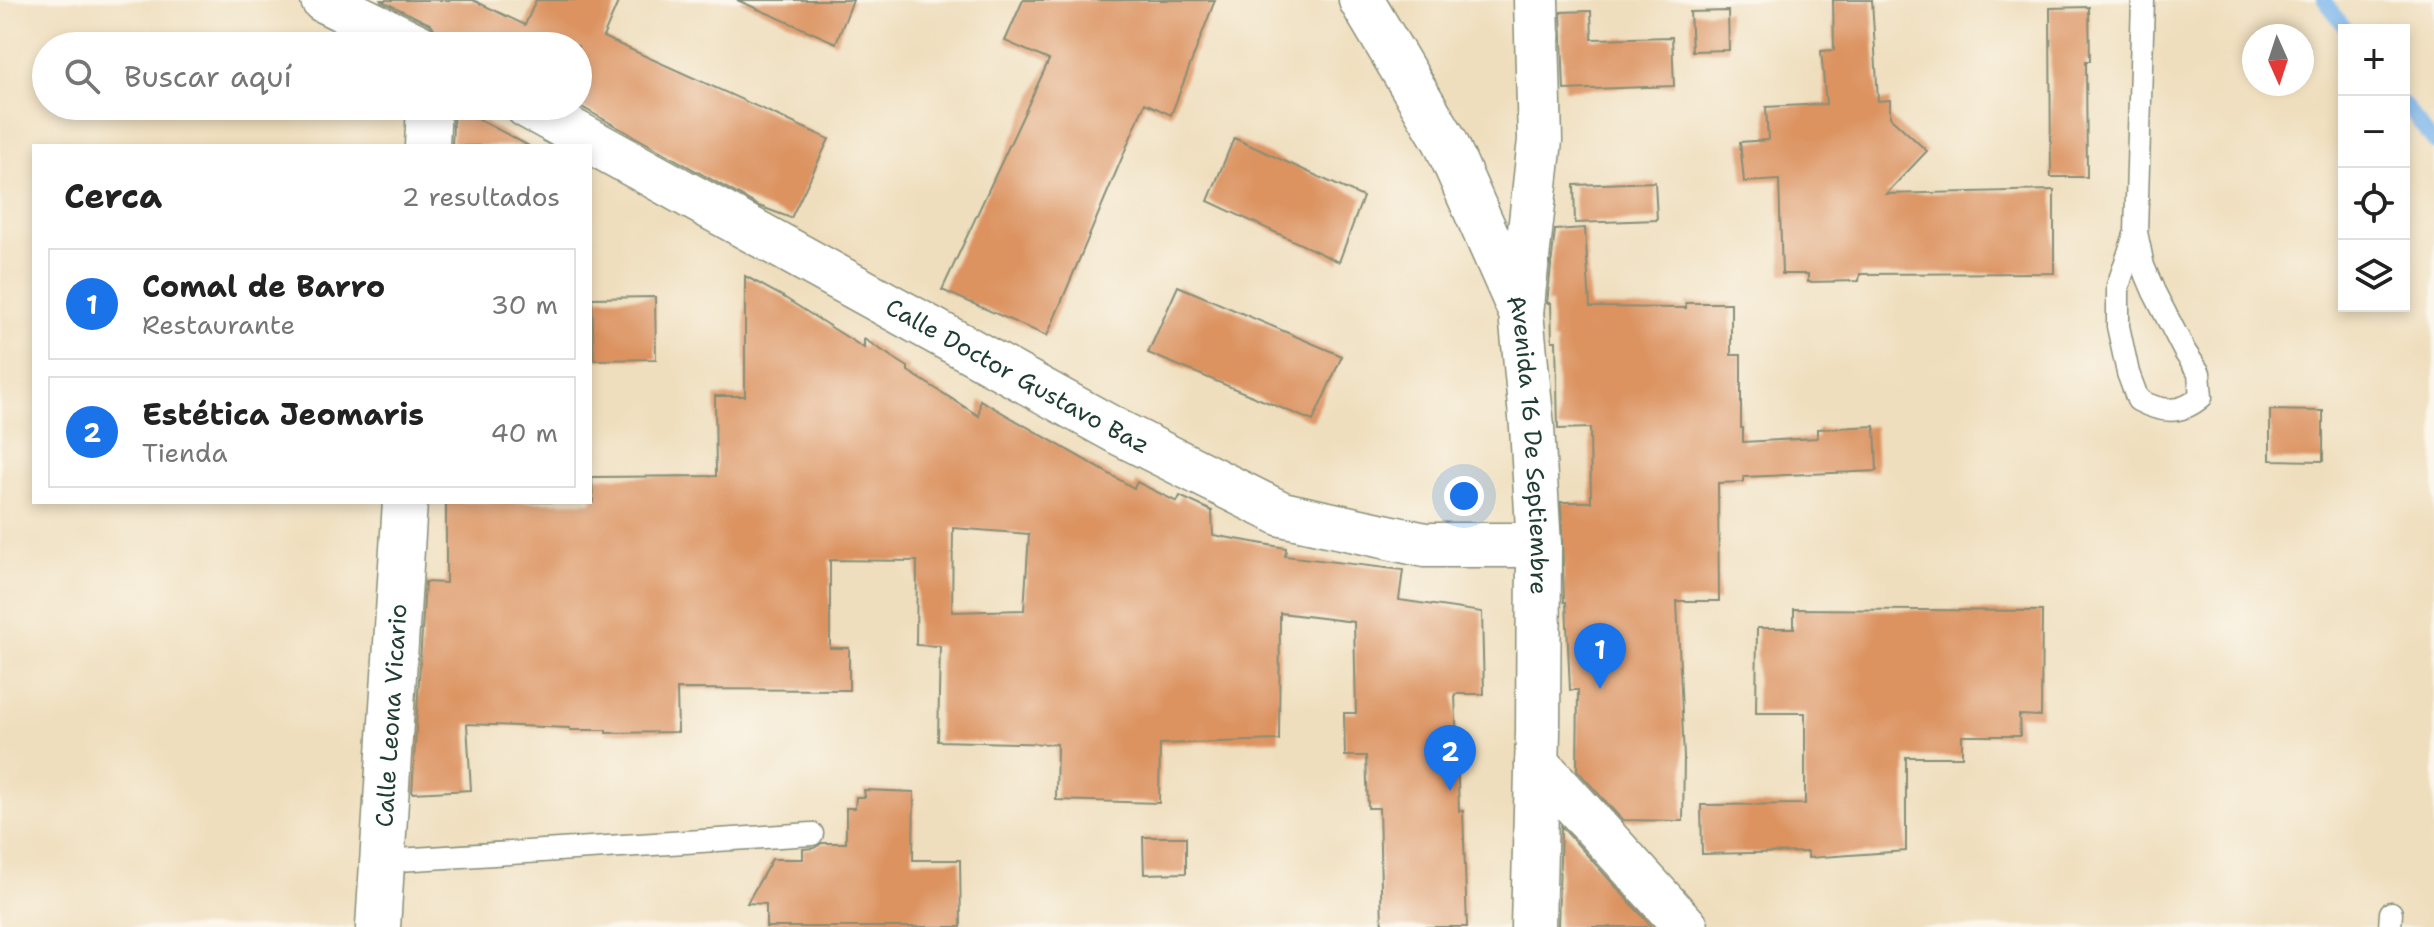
<!DOCTYPE html>
<html lang="es">
<meta charset="utf-8">
<style>
:root{--surface:#fff;--page:#f6f6f6;--text:#222;--muted:#767676;--line:#e0e0e0;--accent:#1a73e8}
body{margin:0;font-family:"Shantell Sans",sans-serif;background:var(--page);color:var(--text)}
.controls{position:absolute;right:24px;top:24px;display:grid;overflow:hidden;border-radius:0px;box-shadow:0 4px 12px #0003}
.controls button{width:72px;height:72px;display:grid;place-items:center;padding:0;border:0;border-bottom:2px solid var(--line);background:var(--surface);color:var(--text);font:40px sans-serif}
.compass{position:absolute;left:2242px;top:24px;width:72px;height:72px;border-radius:50%;background:var(--surface);box-shadow:0 4px 12px #0003;rotate:177deg}
.you{position:absolute;left:1464px;top:496px;width:28px;height:28px;margin:-20px;border:6px solid #fff;border-radius:50%;background:#1a73e8;box-shadow:0 0 0 12px #1a73e833}
.badge{display:grid;place-items:center;width:52px;height:52px;border-radius:50%;background:var(--accent);color:#fff;font-size:26px;font-weight:700}
.pin{position:absolute;translate:-50% -66px;filter:drop-shadow(0 2px 4px #0008)}
.pin::after{content:'';position:absolute;top:42px;width:28px;height:24px;background:inherit;clip-path:polygon(0 0,100% 0,50% 100%)}
.list{margin:0;padding:0;list-style:none}
h2{display:flex;justify-content:space-between;align-items:center;height:104px;margin:0;padding:0 32px;font-size:34px}
h2 small{font-size:26px;font-weight:400;color:var(--muted)}
.list li{display:grid;grid-template-columns:52px 1fr auto;gap:24px;align-items:center;box-sizing:border-box;height:112px;margin:0 16px 16px;padding:0 16px;border:2px solid var(--line);border-radius:0px}
.list b{display:block;font-size:30px;white-space:nowrap}
.list p{margin:0;font-size:26px;white-space:nowrap;color:var(--muted)}
.list em{font-size:26px;font-style:normal;color:var(--muted)}
.icon{flex:none;width:44px;height:44px;fill:none;stroke:currentColor;stroke-width:2;stroke-linecap:round;stroke-linejoin:round}
.map{position:relative;flex:none;width:2434px;height:927px;overflow:hidden}
.search{position:absolute;background:var(--surface);box-shadow:0 4px 12px #0003;left:32px;top:32px;width:560px;height:88px;display:flex;align-items:center;gap:20px;box-sizing:border-box;padding:0 28px;border-radius:44px;color:var(--muted);font-size:30px}
.panel{position:absolute;background:var(--surface);box-shadow:0 4px 12px #0003;left:32px;top:144px;width:560px;height:360px;border-radius:0px}
.map>svg:first-child{display:block}
</style>
<div class="map">
<svg width="2434" height="927" viewBox="0 0 2434 927">
<rect width="100%" height="100%" fill="#fbf7ec"/>
<filter id="ink" filterUnits="userSpaceOnUse"><feTurbulence type="fractalNoise" baseFrequency=".0125" numOctaves="2"/><feDisplacementMap in="SourceGraphic" scale="16" xChannelSelector="R" yChannelSelector="G"/><feConvolveMatrix kernelMatrix="1 2 1 2 8 2 1 2 1" color-interpolation-filters="sRGB"/></filter>
<filter id="wash" filterUnits="userSpaceOnUse"><feTurbulence type="fractalNoise" baseFrequency=".006" numOctaves="4" result="noise"/><feDisplacementMap in="SourceGraphic" scale="32" xChannelSelector="R" yChannelSelector="G"/><feGaussianBlur stdDeviation="1.8" result="paint"/><feColorMatrix in="noise" values="0 0 0 0 0 0 0 0 0 0 0 0 0 0 0 0 0 1.4 0 .05"/><feComposite in="paint" operator="in"/></filter>
<g filter="url(#wash)">
<rect width="100%" height="100%" fill="#efdebd"/>
<g fill="none" stroke-linecap="round" stroke-linejoin="round">
<g stroke="#7ab6ec" stroke-width="14">
<path d="M 2324,0 L 2347,30"/>
<path d="M 2404,104 L 2434,143"/>
</g>
</g>
<g id="blocks">
<g fill="#dc9361" fill-rule="evenodd">
<path d="M 380,0 L 473,0 L 525,25 L 536,0 L 619,0 L 603,37 L 829,139 L 791,218 L 759,206 L 578,105 L 578,46 L 449,46 L 443,43 L 439,33 L 430,24 Z"/>
<path d="M 737,0 L 853,0 L 836,43 Z"/>
<path d="M 1023,0 L 1215,0 L 1171,115 L 1145,103 L 1047,336 L 942,290 L 1049,60 L 1005,41 Z"/>
<path d="M 1833,0 L 1872,0 L 1878,101 L 1890,100 L 1890,117 L 1927,151 L 1886,194 L 2054,190 L 2054,273 L 1860,274 L 1859,281 L 1808,282 L 1808,274 L 1782,274 L 1779,180 L 1744,182 L 1740,142 L 1768,140 L 1766,107 L 1826,104 L 1821,51 L 1834,50 Z"/>
<path d="M 2089,7 L 2090,61 L 2086,61 L 2087,177 L 2051,177 L 2050,8 Z"/>
<path d="M 1591,11 L 1592,39 L 1672,37 L 1674,86 L 1564,90 L 1561,12 Z"/>
<path d="M 1728,11 L 1729,50 L 1692,51 L 1690,12 Z"/>
<path d="M 454,106 L 529,146 L 452,146 Z"/>
<path d="M 1234,138 L 1363,197 L 1339,262 L 1208,201 Z"/>
<path d="M 1655,182 L 1657,220 L 1575,223 L 1574,185 Z"/>
<path d="M 1585,228 L 1590,307 L 1686,308 L 1686,303 L 1731,303 L 1731,355 L 1741,355 L 1741,428 L 1743,428 L 1743,442 L 1817,438 L 1817,429 L 1875,426 L 1877,471 L 1744,477 L 1744,482 L 1718,483 L 1719,601 L 1677,601 L 1684,758 L 1683,821 L 1622,820 L 1577,770 L 1578,690 L 1570,690 L 1566,602 L 1564,602 L 1561,502 L 1591,502 L 1590,428 L 1558,429 L 1556,341 L 1552,341 L 1551,303 L 1547,303 L 1555,230 Z"/>
<path d="M 745,276 L 782,296 L 864,348 L 864,339 L 908,367 L 908,371 L 979,416 L 980,400 L 1134,488 L 1137,482 L 1177,502 L 1180,496 L 1212,511 L 1213,535 L 1286,548 L 1285,556 L 1403,570 L 1399,600 L 1482,612 L 1484,694 L 1455,694 L 1459,811 L 1463,811 L 1467,927 L 1382,927 L 1379,808 L 1368,808 L 1366,756 L 1345,756 L 1344,713 L 1356,713 L 1354,622 L 1280,613 L 1279,740 L 1160,744 L 1159,803 L 1056,800 L 1057,744 L 938,741 L 940,646 L 916,645 L 917,561 L 830,560 L 830,648 L 849,648 L 849,690 L 677,689 L 678,732 L 606,733 L 606,730 L 570,730 L 570,728 L 467,724 L 471,790 L 412,793 L 425,582 L 446,583 L 446,502 L 593,502 L 592,477 L 716,476 L 715,396 L 745,396 ZM 953,528 L 1029,534 L 1024,610 L 952,612 Z"/>
<path d="M 1178,286 L 1342,356 L 1313,421 L 1148,353 Z"/>
<path d="M 655,297 L 656,359 L 594,360 L 592,298 Z"/>
<path d="M 2270,410 L 2323,411 L 2323,461 L 2270,460 Z"/>
<path d="M 1794,609 L 2042,611 L 2041,716 L 2019,715 L 2020,736 L 1962,736 L 1962,757 L 1906,757 L 1906,851 L 1808,858 L 1808,852 L 1702,854 L 1701,805 L 1805,804 L 1805,713 L 1756,713 L 1757,628 L 1794,628 Z"/>
<path d="M 864,790 L 914,792 L 913,860 L 960,860 L 961,927 L 766,927 L 766,904 L 747,903 L 772,859 L 803,859 L 803,849 L 814,848 L 822,843 L 846,843 L 846,808 L 855,808 L 856,797 L 865,797 Z"/>
<path d="M 1561,826 L 1645,919 L 1651,927 L 1558,927 Z"/>
<path d="M 1143,837 L 1186,837 L 1186,873 L 1144,874 Z"/>
</g>
</g>
</g>
<g filter="url(#ink)">
<use href="#blocks" fill-opacity="0" stroke="#878e78" stroke-width="2"/>
<g fill="none" stroke-linecap="round" stroke-linejoin="round">
<defs>
<g id="service">
<path d="M 2136,232 L 2143,266 L 2154,292 L 2185,352 L 2199,373 L 2201,397 C 2180,415 2161,412 2138,400 L 2128,373 L 2118,326 L 2118,286 L 2136,232 L 2143,0"/>
<path d="M 382,861 L 812,834"/>
<path d="M 2390,927 L 2391,913"/>
</g>
<g id="minor">
<path d="M 427,146 L 429,106"/>
<path d="M 1521,313 L 1540,140 L 1536,0"/>
<path d="M 1537,763 L 1686,927"/>
<path id="s1" d="M 378,927 L 405,502"/>
</g>
<g id="secondary">
<path d="M 323,0 L 418,46"/>
<path id="s2" d="M 1361,0 L 1445,141 L 1521,313 L 1532,427 L 1539,545 L 1538,732 L 1533,927"/>
<path id="s3" d="M 527,106 L 1118,432 L 1282,514 L 1425,545 L 1539,545"/>
</g>
</defs>
<use href="#service" stroke="#878e78" stroke-width="25"/>
<use href="#minor" stroke="#878e78" stroke-width="47"/>
<use href="#secondary" stroke="#878e78" stroke-width="47"/>
<use href="#service" stroke="#fff" stroke-width="22"/>
<use href="#minor" stroke="#fff" stroke-width="44"/>
<use href="#secondary" stroke="#fff" stroke-width="44"/>
</g>
</g>
<g text-anchor="middle" dominant-baseline="central" stroke-width="6" stroke-linejoin="round" paint-order="stroke">
<g font-size="24" fill="#1f3d34" stroke="#fbf7ec">
<text stroke="none"><textPath href="#s3" startOffset="560">Calle Doctor Gustavo Baz</textPath></text>
<text stroke="none"><textPath href="#s2" startOffset="484">Avenida 16 De Septiembre</textPath></text>
<text stroke="none"><textPath href="#s1" startOffset="212">Calle Leona Vicario</textPath></text>
</g>
</g>
</svg>
<div class="controls">
<button>+</button>
<button>−</button>
<button><svg class="icon" aria-label="locate" viewBox="0 0 24 24"><circle cx="12" cy="12" r="6"/><path d="M12 2v4M12 18v4M2 12h4M18 12h4"/></svg></button>
<button><svg class="icon" aria-label="layers" viewBox="0 0 24 24"><path d="M12 4l9 5-9 5-9-5zM3 14l9 5 9-5"/></svg></button>
</div>
<svg class="compass" viewBox="-18 -18 36 36"><path d="M0-13l5 13h-10z" fill="#e53935"/><path d="M0 13l5-13h-10z" fill="#767676"/></svg>
<div class="you"></div>
<div class="pin badge" style="left:1600px;top:689px">1</div>
<div class="pin badge" style="left:1450px;top:791px">2</div>
<div class="search"><svg class="icon" aria-label="search" viewBox="0 0 24 24"><circle cx="10" cy="10" r="6"/><path d="M15 15l6 6"/></svg>Buscar aquí</div>
<section class="panel">
<h2>Cerca<small>2 resultados</small></h2>
<ul class="list">
<li><span class="badge">1</span><div><b>Comal de Barro</b><p>Restaurante</p></div><em>30 m</em></li>
<li><span class="badge">2</span><div><b>Estética Jeomaris</b><p>Tienda</p></div><em>40 m</em></li>
</ul>
</section>
</div>
